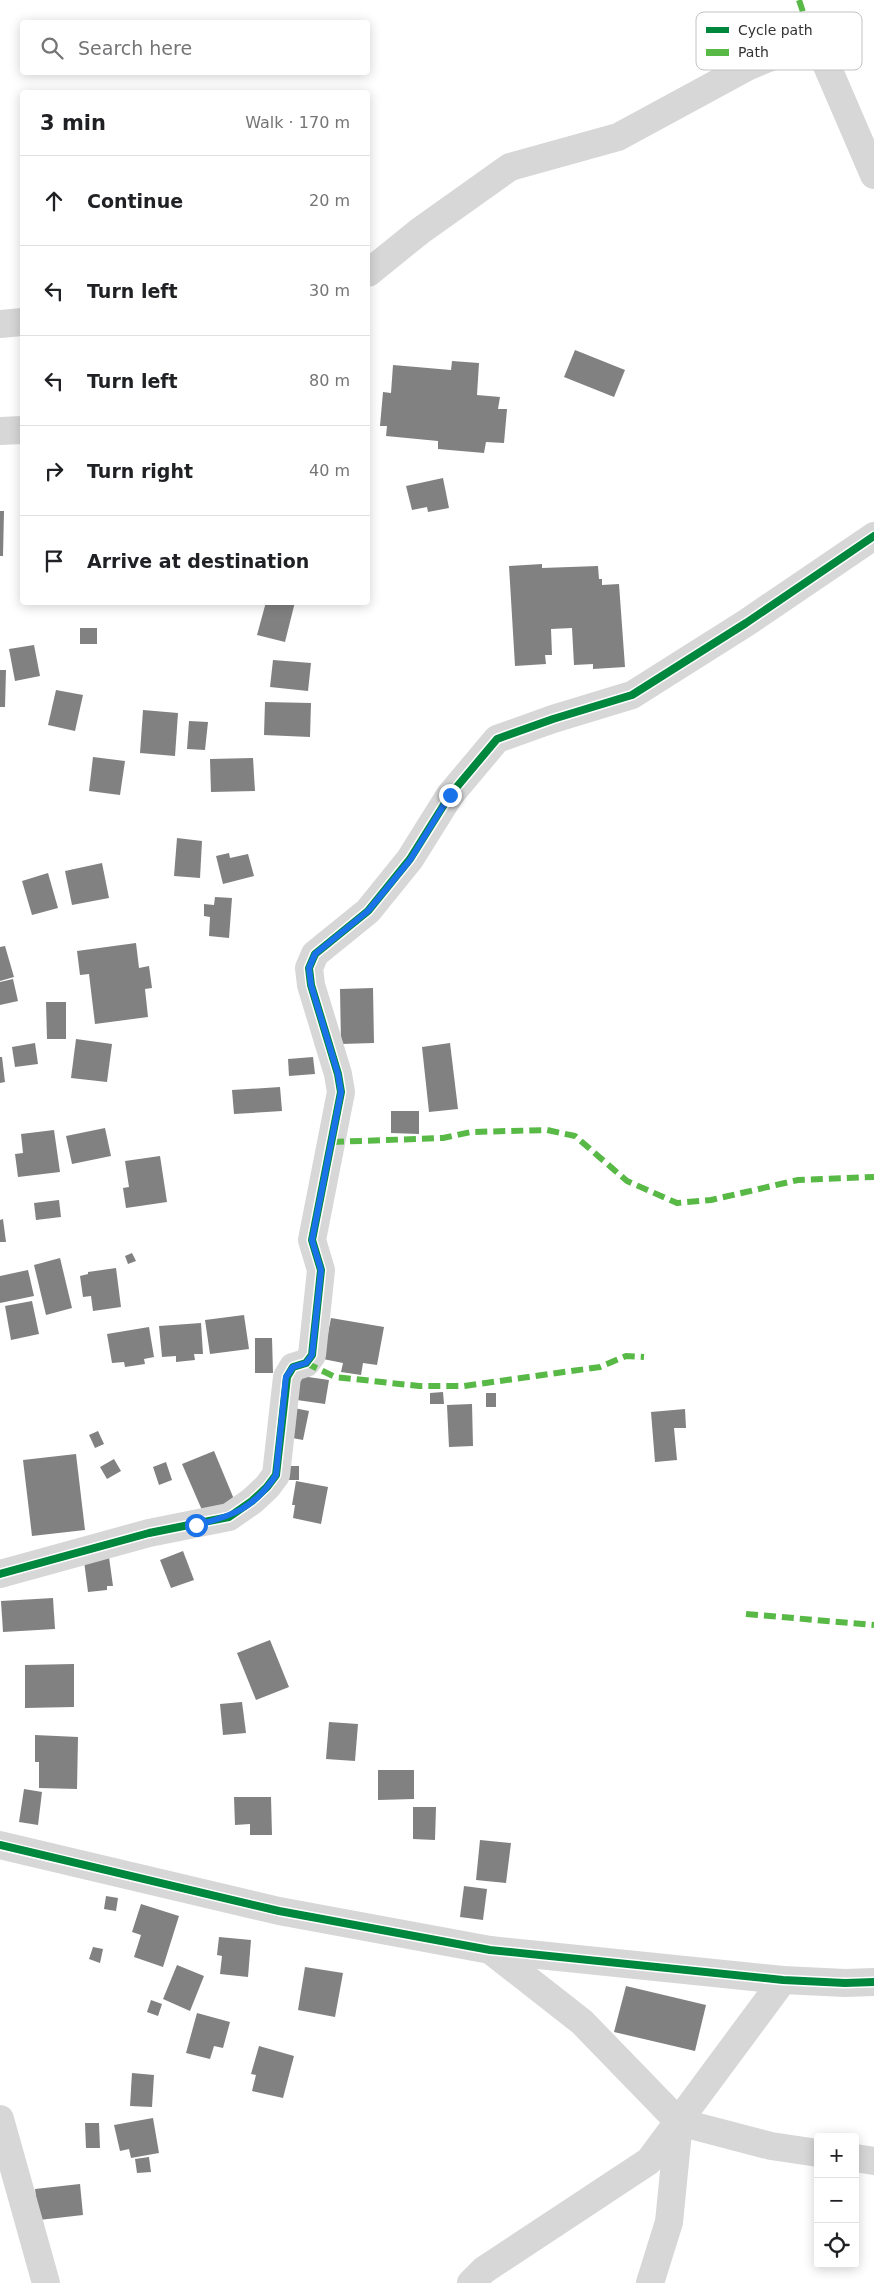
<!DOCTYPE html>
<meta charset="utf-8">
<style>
:root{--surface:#fff;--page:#f6f6f6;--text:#202124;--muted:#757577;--line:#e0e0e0}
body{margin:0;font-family:"DejaVu Sans",sans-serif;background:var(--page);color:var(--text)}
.controls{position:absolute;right:15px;bottom:15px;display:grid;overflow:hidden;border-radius:5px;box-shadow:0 2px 12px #0003}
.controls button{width:45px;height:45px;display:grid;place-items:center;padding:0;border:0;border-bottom:1px solid var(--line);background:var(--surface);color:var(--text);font:25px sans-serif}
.stop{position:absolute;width:15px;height:15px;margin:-11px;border:4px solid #1a73e8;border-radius:50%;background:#fff}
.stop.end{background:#1a73e8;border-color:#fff;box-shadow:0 1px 5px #0008}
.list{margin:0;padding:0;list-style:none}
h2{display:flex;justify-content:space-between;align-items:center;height:65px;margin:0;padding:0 20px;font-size:21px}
h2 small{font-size:16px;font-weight:400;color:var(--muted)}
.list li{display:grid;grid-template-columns:32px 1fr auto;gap:15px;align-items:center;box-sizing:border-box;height:90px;padding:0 20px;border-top:1px solid var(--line)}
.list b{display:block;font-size:19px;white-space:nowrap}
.list em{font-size:16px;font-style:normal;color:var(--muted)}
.icon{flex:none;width:28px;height:28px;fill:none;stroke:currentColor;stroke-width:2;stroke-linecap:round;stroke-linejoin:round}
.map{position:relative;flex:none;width:874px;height:2283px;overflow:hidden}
.search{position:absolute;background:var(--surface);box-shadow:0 2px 12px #0003;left:20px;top:20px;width:350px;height:55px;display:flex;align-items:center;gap:12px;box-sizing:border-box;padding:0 18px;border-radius:5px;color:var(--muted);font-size:19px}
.panel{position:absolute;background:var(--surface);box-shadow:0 2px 12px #0003;left:20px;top:90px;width:350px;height:515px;border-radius:5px}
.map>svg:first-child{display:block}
</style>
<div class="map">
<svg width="874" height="2283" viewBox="0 0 874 2283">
<rect width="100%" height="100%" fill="#fff"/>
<g fill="#818181">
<path d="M 575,350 L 625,370 L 614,397 L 564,377 Z"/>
<path d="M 452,361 L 479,363 L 477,395 L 500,397 L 498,409 L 507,409 L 504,443 L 486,442 L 484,453 L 438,449 L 438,441 L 386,436 L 387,426 L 380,426 L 383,392 L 391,393 L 393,365 L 451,370 Z"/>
<path d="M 443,478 L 449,508 L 428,512 L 427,507 L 412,510 L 406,486 Z"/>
<path d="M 0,511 L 4,511 L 3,556 L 0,556 Z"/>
<path d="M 542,564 L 542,568 L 598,566 L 599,579 L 602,579 L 602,585 L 619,584 L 625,667 L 593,669 L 593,664 L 574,665 L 572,628 L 551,629 L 552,655 L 545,655 L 546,664 L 515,666 L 509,566 Z"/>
<path d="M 266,602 L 295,602 L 285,642 L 257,635 Z"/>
<rect x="80" y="628" width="17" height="16"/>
<path d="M 34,645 L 40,676 L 15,681 L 9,649 Z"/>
<path d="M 273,660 L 311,663 L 308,691 L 270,687 Z"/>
<path d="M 0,670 L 6,670 L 5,707 L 0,707 Z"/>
<path d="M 56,690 L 83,695 L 75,731 L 48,725 Z"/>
<path d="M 265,702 L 311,703 L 310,737 L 264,735 Z"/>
<path d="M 143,710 L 178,713 L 175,756 L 140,753 Z"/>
<path d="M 189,721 L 208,722 L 205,750 L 187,749 Z"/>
<path d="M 93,757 L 125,761 L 120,795 L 89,791 Z"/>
<path d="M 253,758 L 255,791 L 211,792 L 210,759 Z"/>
<path d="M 177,838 L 202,841 L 200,878 L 174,876 Z"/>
<path d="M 229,853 L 230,858 L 248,854 L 254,876 L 223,884 L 216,856 Z"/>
<path d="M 102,863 L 109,898 L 72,905 L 65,871 Z"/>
<path d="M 48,873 L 58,908 L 32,915 L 22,881 Z"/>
<path d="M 215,897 L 232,898 L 229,938 L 209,936 L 210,917 L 204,916 L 204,904 L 214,905 Z"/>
<path d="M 136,943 L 139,968 L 149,966 L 152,988 L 145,989 L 148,1017 L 95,1024 L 89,974 L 80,975 L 77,951 Z"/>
<path d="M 5,946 L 14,977 L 0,981 L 0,947 Z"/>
<path d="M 13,979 L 18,1001 L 0,1005 L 0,982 Z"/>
<path d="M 373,988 L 374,1043 L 341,1044 L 340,989 Z"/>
<path d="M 46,1002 L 66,1002 L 66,1039 L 47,1039 Z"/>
<path d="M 76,1039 L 112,1044 L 107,1082 L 71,1078 Z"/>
<path d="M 35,1043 L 38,1064 L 15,1067 L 12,1047 Z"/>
<path d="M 450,1043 L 458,1109 L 429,1112 L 422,1047 Z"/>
<path d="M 0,1057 L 2,1057 L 5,1082 L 0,1083 Z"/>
<path d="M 313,1057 L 315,1074 L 289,1076 L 288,1059 Z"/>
<path d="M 280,1087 L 282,1111 L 234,1114 L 232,1090 Z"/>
<path d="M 391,1111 L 419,1111 L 419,1134 L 391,1133 Z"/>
<path d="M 105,1128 L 111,1156 L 72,1164 L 66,1136 Z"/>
<path d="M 54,1130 L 60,1172 L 18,1177 L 15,1154 L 23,1153 L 21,1134 Z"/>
<path d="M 160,1156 L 167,1202 L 126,1208 L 123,1188 L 129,1187 L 125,1161 Z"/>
<path d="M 59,1200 L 61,1217 L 36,1220 L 34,1203 Z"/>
<path d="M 3,1219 L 6,1242 L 0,1242 L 0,1220 Z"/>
<path d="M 132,1253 L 136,1261 L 128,1264 L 125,1256 Z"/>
<path d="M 60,1258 L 72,1308 L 46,1315 L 34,1265 Z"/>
<path d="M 116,1268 L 121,1307 L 93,1311 L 91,1296 L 83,1297 L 80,1276 L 88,1274 L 88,1272 Z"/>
<path d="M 28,1270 L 34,1296 L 0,1303 L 0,1276 Z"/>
<path d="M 32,1301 L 39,1334 L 11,1340 L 5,1306 Z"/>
<path d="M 244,1315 L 249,1349 L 210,1354 L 205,1320 Z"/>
<path d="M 331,1318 L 384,1327 L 377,1365 L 363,1363 L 361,1375 L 341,1372 L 343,1363 L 323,1359 Z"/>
<path d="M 201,1323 L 203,1354 L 194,1354 L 195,1360 L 176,1362 L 176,1356 L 162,1357 L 159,1326 Z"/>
<path d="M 149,1327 L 154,1357 L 144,1359 L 145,1364 L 125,1367 L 124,1362 L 112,1363 L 107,1334 Z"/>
<path d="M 255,1338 L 272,1338 L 273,1373 L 255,1373 Z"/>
<path d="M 301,1376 L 329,1380 L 325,1404 L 297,1400 Z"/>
<path d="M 443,1392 L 444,1404 L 430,1404 L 430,1393 Z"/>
<rect x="486" y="1393" width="10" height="14"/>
<path d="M 472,1404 L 473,1446 L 449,1447 L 447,1405 Z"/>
<path d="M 294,1408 L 309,1411 L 303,1440 L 287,1437 Z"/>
<path d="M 685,1409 L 686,1428 L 674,1428 L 677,1460 L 655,1462 L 651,1412 Z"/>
<path d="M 98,1431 L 104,1444 L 95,1448 L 89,1435 Z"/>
<path d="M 214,1451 L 236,1504 L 205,1517 L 182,1464 Z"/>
<path d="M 76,1454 L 85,1530 L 32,1536 L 23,1460 Z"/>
<path d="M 114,1459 L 121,1471 L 107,1479 L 100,1467 Z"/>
<path d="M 166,1462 L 172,1480 L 159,1485 L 153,1467 Z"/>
<rect x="284" y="1466" width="15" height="14"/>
<path d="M 296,1481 L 328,1487 L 321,1524 L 293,1518 L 295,1505 L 292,1505 Z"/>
<path d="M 183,1551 L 194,1580 L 171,1588 L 160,1560 Z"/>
<path d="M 109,1557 L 113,1586 L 107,1586 L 107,1590 L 88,1592 L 84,1561 Z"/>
<path d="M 53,1598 L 55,1629 L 3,1632 L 1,1601 Z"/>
<path d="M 270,1640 L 289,1687 L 256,1700 L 237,1653 Z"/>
<path d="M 74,1664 L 74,1707 L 25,1708 L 25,1665 Z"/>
<path d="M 242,1702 L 246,1733 L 223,1735 L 220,1704 Z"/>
<path d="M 329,1722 L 358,1724 L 355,1761 L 326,1759 Z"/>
<path d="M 35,1735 L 78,1737 L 77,1789 L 39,1788 L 39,1762 L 35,1762 Z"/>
<path d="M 378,1770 L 414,1770 L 414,1799 L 378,1800 Z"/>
<path d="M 24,1789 L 42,1792 L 38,1825 L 19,1822 Z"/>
<path d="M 234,1797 L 271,1797 L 272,1835 L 250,1835 L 250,1824 L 235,1825 Z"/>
<path d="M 413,1807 L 436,1807 L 435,1840 L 413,1839 Z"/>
<path d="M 480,1840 L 511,1843 L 506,1883 L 476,1880 Z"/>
<path d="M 464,1886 L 487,1889 L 483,1920 L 460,1917 Z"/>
<path d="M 106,1896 L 118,1898 L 116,1911 L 104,1909 Z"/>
<path d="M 141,1904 L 179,1916 L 163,1967 L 134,1957 L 141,1935 L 132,1932 Z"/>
<path d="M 219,1937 L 251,1940 L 248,1977 L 220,1974 L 222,1956 L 217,1955 Z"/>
<path d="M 93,1947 L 103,1949 L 100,1963 L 89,1959 Z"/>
<path d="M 177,1965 L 204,1976 L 190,2011 L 163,1999 Z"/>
<path d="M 305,1967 L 343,1973 L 335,2017 L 298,2010 Z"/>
<path d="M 626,1986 L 706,2005 L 695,2051 L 614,2032 Z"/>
<path d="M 151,2000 L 162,2004 L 158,2016 L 147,2012 Z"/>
<path d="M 197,2013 L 230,2022 L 223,2048 L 214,2046 L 210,2059 L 186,2053 Z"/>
<path d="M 259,2046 L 294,2056 L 283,2098 L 252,2091 L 256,2075 L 251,2074 Z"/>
<path d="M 132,2073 L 154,2075 L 152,2107 L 130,2106 Z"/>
<path d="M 153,2118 L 159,2153 L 131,2158 L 129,2149 L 120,2151 L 114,2125 Z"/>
<path d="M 85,2123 L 99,2123 L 100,2148 L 86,2148 Z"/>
<path d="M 149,2157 L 151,2172 L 137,2173 L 135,2159 Z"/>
<path d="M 80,2184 L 83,2215 L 39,2220 L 35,2189 Z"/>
</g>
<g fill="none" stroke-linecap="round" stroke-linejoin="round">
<g stroke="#d7d7d7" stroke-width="28">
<path d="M 368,273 L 420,231 L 510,167 L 618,137 L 749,66 L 788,50 L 802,48 L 816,51 L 824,59 L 874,175"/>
<path d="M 0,324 L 22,322"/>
<path d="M 0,431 L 22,430"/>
<path d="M 0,1574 L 149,1533 L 229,1517 L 252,1501 L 267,1487 L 276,1475 L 287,1377 L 293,1367 L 306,1363 L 312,1355 L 321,1270 L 312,1240 L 341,1092 L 338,1074 L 311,985 L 309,968 L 315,954 L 368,911 L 410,859 L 450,795 L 497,739 L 553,719 L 632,695 L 746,623 L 874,536"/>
<path d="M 0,1845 L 279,1911 L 490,1950 L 783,1980 L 845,1983 L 874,1982"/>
<path d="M 490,1950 L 582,2022 L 679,2122 L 771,2146 L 818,2153"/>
<path d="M 0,2119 L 46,2283"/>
<path d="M 855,2158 L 874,2161"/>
<path d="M 471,2283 L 484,2270 L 649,2161 L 783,1980"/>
<path d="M 650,2283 L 669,2222 L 679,2122"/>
</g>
<g stroke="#58b947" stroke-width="6" stroke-dasharray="12 6" stroke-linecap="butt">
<path d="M 799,0 L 816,51"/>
<path d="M 332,1142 L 443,1138 L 471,1132 L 547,1130 L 575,1136 L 627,1181 L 677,1203 L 711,1200 L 798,1180 L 874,1177"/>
<path d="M 306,1363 L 335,1377 L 419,1386 L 464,1386 L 600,1367 L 626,1356 L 644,1357"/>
<path d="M 746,1614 L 874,1625"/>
</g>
<defs>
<g id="cycleway">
<path d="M 0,1574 L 149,1533 L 229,1517 L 252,1501 L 267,1487 L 276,1475 L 287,1377 L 293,1367 L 306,1363 L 312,1355 L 321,1270 L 312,1240 L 341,1092 L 338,1074 L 311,985 L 309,968 L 315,954 L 368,911 L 410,859 L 450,795 L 497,739 L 553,719 L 632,695 L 746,623 L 874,536"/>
<path d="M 0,1845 L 279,1911 L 490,1950 L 783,1980 L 845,1983 L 874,1982"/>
</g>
</defs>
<use href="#cycleway" stroke="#fff" stroke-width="11"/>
<use href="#cycleway" stroke="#00873e" stroke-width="8"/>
</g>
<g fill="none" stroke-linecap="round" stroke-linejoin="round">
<path stroke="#1a73e8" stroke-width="6" d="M 196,1525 C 233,1516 254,1508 276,1475 L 286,1377 L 293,1367 L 306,1363 L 312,1355 L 321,1270 L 312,1240 L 341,1092 L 338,1074 L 311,985 L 309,968 L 315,954 L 368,911 L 410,860 L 450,795"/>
</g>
<rect x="696" y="12" width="166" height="58" rx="8" fill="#fff" stroke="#c2c2c2" stroke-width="1"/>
<rect x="706" y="27" width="23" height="6" fill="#00873e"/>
<rect x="706" y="49" width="23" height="7" fill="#58b947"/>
<g font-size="14" fill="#333">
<text x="738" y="35">Cycle path</text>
<text x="738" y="57">Path</text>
</g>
</svg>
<div class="controls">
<button>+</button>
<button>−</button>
<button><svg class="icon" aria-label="locate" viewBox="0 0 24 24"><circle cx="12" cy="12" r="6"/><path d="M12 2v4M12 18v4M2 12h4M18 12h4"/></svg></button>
</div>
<div class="stop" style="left:196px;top:1525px"></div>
<div class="stop end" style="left:450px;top:795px"></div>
<div class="search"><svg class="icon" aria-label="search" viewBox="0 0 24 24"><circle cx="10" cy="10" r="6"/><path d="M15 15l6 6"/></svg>Search here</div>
<section class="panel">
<h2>3 min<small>Walk · 170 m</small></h2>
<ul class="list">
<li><svg class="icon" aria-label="ahead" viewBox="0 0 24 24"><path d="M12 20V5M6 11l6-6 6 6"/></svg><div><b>Continue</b></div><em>20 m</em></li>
<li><svg class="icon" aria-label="left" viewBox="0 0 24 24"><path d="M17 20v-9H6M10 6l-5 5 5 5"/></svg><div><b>Turn left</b></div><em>30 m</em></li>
<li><svg class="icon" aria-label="left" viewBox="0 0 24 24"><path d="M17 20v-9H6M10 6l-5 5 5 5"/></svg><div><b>Turn left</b></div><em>80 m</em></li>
<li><svg class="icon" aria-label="right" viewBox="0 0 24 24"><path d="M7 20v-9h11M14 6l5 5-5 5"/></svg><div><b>Turn right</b></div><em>40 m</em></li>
<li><svg class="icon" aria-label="arrive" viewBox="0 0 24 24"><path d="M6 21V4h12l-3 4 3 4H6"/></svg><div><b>Arrive at destination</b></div></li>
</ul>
</section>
</div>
